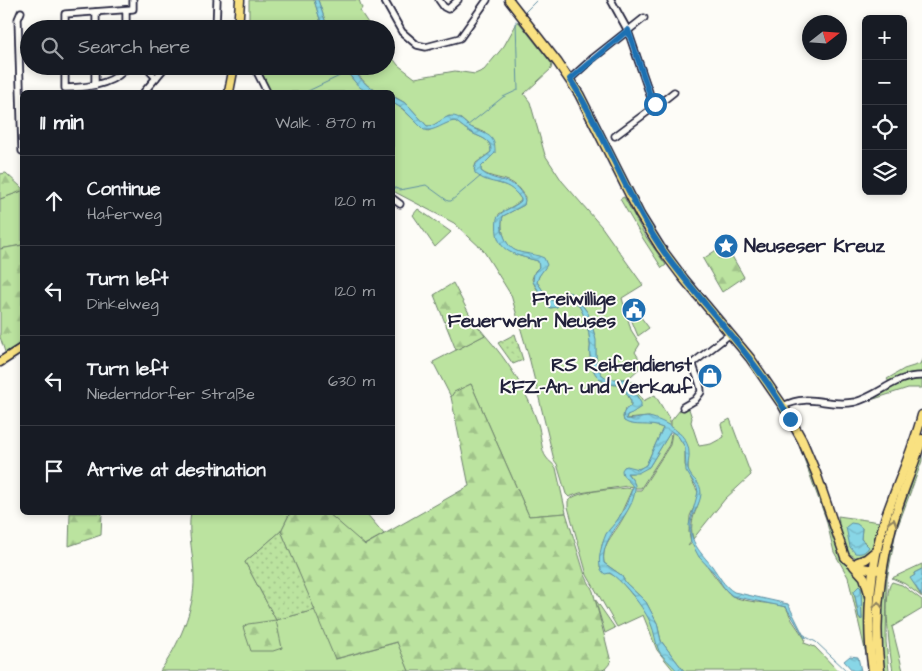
<!DOCTYPE html>
<meta charset="utf-8">
<style>
:root{--surface:#171b24;--page:#242831;--text:#f1f3f6;--muted:#9ea1a6;--line:#363941}
body{margin:0;font-family:"Architects Daughter",sans-serif;background:var(--page);color:var(--text)}
.controls{position:absolute;right:15px;top:15px;display:grid;overflow:hidden;border-radius:8px;box-shadow:0 2px 8px #0003}
.controls button{width:45px;height:45px;display:grid;place-items:center;padding:0;border:0;border-bottom:1px solid var(--line);background:var(--surface);color:var(--text);font:25px sans-serif}
.compass{position:absolute;left:802px;top:15px;width:45px;height:45px;border-radius:50%;background:var(--surface);box-shadow:0 2px 8px #0003;rotate:73deg}
.stop{position:absolute;width:15px;height:15px;margin:-11px;border:4px solid #1f6fb2;border-radius:50%;background:#fff}
.stop.end{background:#1f6fb2;border-color:#fff;box-shadow:0 1px 5px #0008}
.list{margin:0;padding:0;list-style:none}
h2{display:flex;justify-content:space-between;align-items:center;height:65px;margin:0;padding:0 20px;font-size:21px}
h2 small{font-size:16px;font-weight:400;color:var(--muted)}
.list li{display:grid;grid-template-columns:32px 1fr auto;gap:15px;align-items:center;box-sizing:border-box;height:90px;padding:0 20px;border-top:1px solid var(--line)}
.list b{display:block;font-size:19px;white-space:nowrap}
.list p{margin:0;font-size:16px;white-space:nowrap;color:var(--muted)}
.list em{font-size:16px;font-style:normal;color:var(--muted)}
.icon{flex:none;width:28px;height:28px;fill:none;stroke:currentColor;stroke-width:2;stroke-linecap:round;stroke-linejoin:round}
.map{position:relative;flex:none;width:922px;height:671px;overflow:hidden}
.search{position:absolute;background:var(--surface);box-shadow:0 2px 8px #0003;left:20px;top:20px;width:375px;height:55px;display:flex;align-items:center;gap:12px;box-sizing:border-box;padding:0 18px;border-radius:28px;color:var(--muted);font-size:19px}
.panel{position:absolute;background:var(--surface);box-shadow:0 2px 8px #0003;left:20px;top:90px;width:375px;height:425px;border-radius:8px}
.map>svg:first-child{display:block}
</style>
<div class="map">
<svg width="922" height="671" viewBox="0 0 922 671">
<defs>
<pattern id="forest-firs" width="22" height="20" patternUnits="userSpaceOnUse" patternTransform="scale(1.25)"><rect width="22" height="20" fill="#bbe39f"/><path d="M5 1l3.5 6h-7zM16 11l3.5 6h-7z" fill="#a0c28a"/></pattern>
<pattern id="garden-dots" width="8" height="8" patternUnits="userSpaceOnUse" patternTransform="scale(1.25)"><rect width="8" height="8" fill="#bbe39f"/><path d="M2 2h.1M6 6h.1" fill="none" stroke="#a0c28a" stroke-width="1.8" stroke-linecap="round"/></pattern>
<pattern id="water-waves" width="16" height="10" patternUnits="userSpaceOnUse" patternTransform="scale(1.25)"><rect width="16" height="10" fill="#88d6e6"/><path d="M0 5q4-4 8 0t8 0" fill="none" stroke="#75b7c6"/></pattern>
</defs>
<rect width="100%" height="100%" fill="#fdfcf7"/>
<filter id="ink" filterUnits="userSpaceOnUse"><feTurbulence type="fractalNoise" baseFrequency=".02" numOctaves="2"/><feDisplacementMap in="SourceGraphic" scale="10" xChannelSelector="R" yChannelSelector="G"/><feConvolveMatrix kernelMatrix="1 2 1 2 8 2 1 2 1" color-interpolation-filters="sRGB"/></filter>
<g filter="url(#ink)">
<g fill="#bbe39f" stroke="#6e826d" fill-rule="evenodd">
<path d="M 249,0 L 314,0 L 323,29 L 249,29 Z"/>
<path d="M 318,0 L 359,0 L 362,8 L 360,11 L 372,29 L 328,29 Z"/>
<path d="M 518,21 L 552,64 L 551,69 L 524,94 L 530,102 L 545,155 L 562,181 L 601,226 L 643,285 L 622,298 L 631,330 L 640,344 L 635,352 L 643,365 L 629,378 L 643,401 L 655,395 L 670,420 L 670,426 L 649,417 L 626,419 L 627,415 L 640,401 L 626,379 C 618,379 609,381 603,376 C 593,367 597,351 595,339 C 593,324 587,308 576,297 C 574,295 570,292 566,292 C 562,293 557,299 553,301 L 548,298 L 537,282 L 539,276 L 546,265 C 543,248 514,262 505,239 C 502,231 501,225 503,216 L 524,205 L 525,197 C 522,193 519,188 514,184 C 504,177 491,179 481,171 L 481,167 L 495,153 L 484,132 L 470,127 L 461,119 L 449,116 L 432,126 L 427,126 L 407,104 L 393,96 L 392,92 C 361,92 368,78 347,66 L 386,66 L 386,49 L 398,65 L 415,78 L 455,71 L 475,74 L 484,70 L 504,46 Z"/>
<path d="M 257,66 L 340,66 C 350,74 357,87 368,92 L 271,92 Z"/>
<path d="M 393,103 C 407,110 414,123 428,131 L 448,122 L 455,121 C 461,125 466,130 472,133 C 481,138 492,139 491,152 L 476,163 L 474,170 C 480,173 488,180 495,182 C 510,187 511,185 521,199 L 521,201 C 514,206 507,209 499,214 C 493,251 509,253 538,261 L 539,267 L 535,271 L 532,279 L 535,286 L 550,308 L 557,307 L 564,298 L 567,296 C 572,298 575,302 579,306 C 586,317 589,330 590,343 C 591,347 589,351 590,355 C 591,375 602,386 622,385 L 631,401 L 631,406 L 625,409 L 623,417 L 624,421 C 636,426 650,422 663,428 L 646,465 C 640,471 632,468 624,467 L 633,487 L 627,486 L 580,493 L 569,497 L 566,494 L 557,464 L 554,460 L 530,361 L 511,295 L 483,250 L 454,223 L 393,191 Z"/>
<path d="M 22,191 L 22,245 L 0,249 L 0,199 Z"/>
<path d="M 624,197 L 644,234 L 666,265 L 662,268 L 642,237 L 620,199 Z"/>
<path d="M 418,209 L 451,232 L 435,247 L 413,215 Z"/>
<path d="M 640,316 L 649,328 L 638,336 L 631,319 Z"/>
<path d="M 485,335 C 508,361 527,391 538,424 C 541,432 541,451 546,457 C 549,462 553,463 556,468 L 566,513 L 529,516 L 471,384 L 455,392 L 451,397 L 433,362 Z"/>
<path d="M 922,359 L 922,374 L 906,375 L 889,382 L 887,379 L 904,369 L 920,364 Z"/>
<path d="M 922,378 L 922,388 L 908,388 L 868,401 C 886,391 901,379 922,378 Z"/>
<path d="M 688,406 L 692,418 L 691,422 L 699,446 L 711,444 L 724,437 L 721,424 L 730,419 L 751,475 L 725,499 L 693,539 C 685,508 715,503 688,472 L 688,447 L 680,434 L 671,427 L 671,421 L 680,410 Z"/>
<path d="M 672,432 L 678,436 L 685,447 L 685,465 L 690,477 L 698,492 L 697,501 L 690,516 L 689,532 L 691,542 L 688,546 L 692,543 C 697,552 725,592 732,596 C 746,603 770,602 786,607 L 792,620 L 805,639 L 804,643 L 815,647 L 838,671 L 684,671 L 661,641 L 657,623 L 646,602 L 626,583 L 621,575 L 604,563 C 601,544 614,535 622,520 C 628,510 633,500 634,490 L 641,490 L 670,445 Z"/>
<path d="M 669,434 L 671,435 L 669,445 L 641,488 L 635,488 L 632,479 L 627,473 L 632,473 L 649,467 Z"/>
<path d="M 796,437 L 809,463 L 845,562 L 861,576 L 866,593 L 870,671 L 848,577 L 834,552 L 826,519 ZM 861,588 L 862,619 L 861,620 L 859,617 L 854,591 Z"/>
<path d="M 922,446 L 922,461 L 896,531 L 887,579 L 886,642 L 889,671 L 883,671 C 879,625 880,579 892,533 C 899,504 912,474 922,446 Z"/>
<path d="M 626,488 L 632,489 L 618,520 L 607,533 L 602,545 L 600,568 L 618,578 L 644,609 L 677,671 L 674,671 L 657,650 L 643,615 L 617,627 L 587,575 L 568,507 L 568,501 C 578,490 611,490 626,488 Z"/>
<path d="M 191,512 L 290,513 L 281,531 L 245,562 L 276,620 L 315,610 L 336,659 L 398,642 L 409,671 L 160,671 C 178,647 195,608 194,578 C 194,556 187,535 191,512 Z"/>
<path d="M 328,513 L 366,513 L 384,534 L 364,545 Z"/>
<path d="M 838,516 L 880,522 L 871,553 L 858,559 L 848,553 L 836,525 L 839,523 ZM 862,528 L 861,539 L 867,544 L 848,538 Z"/>
<path d="M 922,564 L 922,569 L 914,573 L 916,588 L 922,597 L 905,584 L 892,578 Z"/>
<path d="M 892,582 L 902,585 L 922,600 L 922,609 L 892,627 L 903,671 L 893,671 C 890,656 882,592 892,582 Z"/>
<path d="M 595,599 L 615,628 L 605,633 Z"/>
</g>
<g fill="url(#forest-firs)" stroke="#6e826d">
<path d="M 6,173 L 22,188 L 22,191 L 0,199 L 0,174 Z"/>
<path d="M 725,244 L 744,277 L 722,292 L 703,259 Z"/>
<path d="M 22,245 L 22,344 L 6,355 L 0,337 L 0,249 Z"/>
<path d="M 453,283 L 472,319 L 485,335 L 456,350 L 434,295 Z"/>
<path d="M 471,384 L 529,516 L 566,513 L 585,575 L 593,591 L 611,662 L 605,669 L 599,671 L 409,671 L 397,642 L 335,659 L 281,531 L 290,513 L 328,513 L 365,545 L 469,486 L 451,397 L 454,392 Z"/>
<path d="M 70,513 L 102,513 L 101,535 L 69,546 Z"/>
<path d="M 276,620 L 282,648 L 273,651 L 251,651 L 243,627 L 248,624 Z"/>
</g>
<g fill="url(#garden-dots)" stroke="#6e826d">
<path d="M 515,334 L 523,360 L 513,364 L 498,343 Z"/>
<path d="M 281,531 L 315,610 L 276,620 L 245,562 Z"/>
</g>
<g fill="url(#water-waves)" stroke="#5f8ea2">
<path d="M 314,0 L 318,0 L 328,29 L 323,29 Z"/>
<path d="M 340,66 C 357,66 361,88 381,92 C 354,93 359,81 340,66 Z"/>
<path d="M 392,96 L 407,104 L 427,126 C 436,127 443,116 452,116 C 460,116 464,123 469,126 C 483,135 496,132 495,153 L 481,167 L 481,171 C 497,185 514,174 525,200 L 524,205 L 503,216 C 501,223 501,229 504,236 C 512,258 527,250 544,258 L 547,265 L 539,276 L 537,282 L 548,298 L 553,301 L 565,292 L 571,293 L 578,300 L 588,313 L 591,322 L 596,340 L 596,362 L 601,374 L 608,379 L 626,379 L 641,403 L 641,407 L 632,413 L 627,415 L 626,419 C 635,421 644,415 653,418 C 668,423 689,435 689,453 C 690,459 686,466 689,472 C 693,481 701,481 701,494 C 700,505 692,513 691,523 C 689,542 701,553 712,566 C 719,576 724,586 734,592 L 788,604 L 803,634 L 806,636 L 805,638 L 786,607 L 732,596 L 725,589 L 714,573 L 699,557 L 691,542 L 689,525 L 698,492 L 697,487 L 686,471 L 685,447 L 678,436 L 671,431 L 649,467 L 638,473 L 627,473 C 629,477 634,480 635,485 C 637,515 599,533 604,563 L 621,575 L 626,583 L 646,602 L 657,623 L 661,641 L 684,671 L 677,671 C 672,664 663,658 659,651 C 655,642 655,633 651,624 C 645,609 624,582 610,573 L 605,574 C 594,567 602,544 606,534 C 609,529 615,524 618,519 C 625,509 629,498 633,487 C 630,480 622,479 622,470 L 624,467 L 627,466 L 639,469 L 646,465 L 663,428 C 650,422 634,428 624,421 C 622,413 624,410 631,406 L 631,401 L 622,385 C 602,386 591,375 590,355 C 589,351 591,347 590,343 C 589,331 586,317 579,306 C 575,302 573,298 567,296 L 564,298 L 557,307 L 550,308 L 533,282 L 534,273 L 539,267 L 538,261 C 512,254 493,252 497,218 C 503,209 514,208 521,201 L 521,199 C 505,176 491,188 475,173 C 472,162 484,159 491,152 C 492,139 481,138 472,133 C 466,130 461,125 455,121 C 444,122 435,132 424,130 L 403,109 L 393,103 Z"/>
<path d="M 851,523 L 857,524 L 862,528 L 861,539 L 869,547 C 865,553 861,554 855,553 L 850,547 L 846,527 Z"/>
<path d="M 922,569 L 922,596 L 910,578 L 915,575 L 914,573 Z"/>
<path d="M 859,586 L 861,588 L 862,620 L 859,617 L 854,591 Z"/>
<path d="M 850,656 L 858,657 L 861,671 L 853,671 L 844,661 Z"/>
</g>
<g fill="none" stroke-linecap="round" stroke-linejoin="round">
<g stroke="#5f8ea2" stroke-width="1">
<path d="M 525,12 L 537,0"/>
<path d="M 306,92 L 348,72"/>
<path d="M 467,126 L 503,97 L 518,90 L 516,21"/>
<path d="M 393,187 L 400,190 L 426,185 L 448,201 L 451,201 L 481,176"/>
<path d="M 806,637 L 816,642 L 847,671"/>
</g>
<defs>
<g id="minor">
<path d="M 384,0 L 402,32 L 417,45 L 426,47 L 460,38 L 487,0"/>
<path d="M 439,0 L 444,7 L 448,9 L 458,0"/>
<path d="M 611,0 L 628,31 L 651,98 L 655,104"/>
<path d="M 126,10 L 126,29"/>
<path d="M 21,12 L 18,19 L 22,151"/>
<path d="M 65,29 L 65,14 L 133,9 L 133,0"/>
<path d="M 96,29 L 96,12"/>
<path d="M 216,29 L 217,0"/>
<path d="M 65,66 L 65,88 C 87,88 114,85 128,66"/>
<path d="M 145,66 L 156,78"/>
<path d="M 254,66 L 267,92"/>
<path d="M 570,79 L 592,59 L 644,18"/>
<path d="M 95,85 L 95,66"/>
<path d="M 144,92 L 166,66"/>
<path d="M 615,136 L 654,107 L 655,104 L 659,104 L 674,92"/>
<path d="M 392,198 L 400,204"/>
<path d="M 783,406 C 811,392 827,408 855,402 C 879,396 895,375 922,376"/>
<path d="M 683,407 L 695,400 L 701,392 C 701,381 694,373 693,363 L 730,334"/>
</g>
<g id="major">
<path d="M 509,0 L 558,63 L 579,94 L 640,215 L 660,247 L 684,279 L 750,358 L 783,406 L 802,440 L 816,473 L 845,557 C 854,568 869,570 882,570"/>
<path d="M 238,29 L 240,0"/>
<path d="M 229,92 L 234,66"/>
<path d="M 0,362 L 22,348"/>
<path d="M 858,562 L 866,559 L 877,550"/>
<path d="M 854,566 L 864,577 L 869,593"/>
<path d="M 873,671 C 865,621 870,564 886,516 C 898,482 913,450 922,415"/>
<path d="M 880,671 C 874,623 879,573 892,526 C 900,497 913,469 922,439"/>
</g>
</defs>
<use href="#minor" stroke="#22223b" stroke-width="9"/>
<use href="#major" stroke="#22223b" stroke-width="11"/>
<use href="#minor" stroke="#fdfcf7" stroke-width="5.5"/>
<use href="#major" stroke="#f9e181" stroke-width="8"/>
</g>
<defs><path id="oneway-chevron" d="M-2-3.5L2.5 0L-2 3.5" fill="none" stroke-width="1.6" stroke-linecap="round" stroke-linejoin="round" transform="scale(1.25)"/></defs>
<g stroke="#8e825e">
<use href="#oneway-chevron" transform="translate(893 522) rotate(-73)"/>
<use href="#oneway-chevron" transform="translate(878 605) rotate(-87)"/>
</g>
</g>
<g fill="none" stroke-linecap="round" stroke-linejoin="round" filter="url(#ink)">
<path stroke="#1f6fb2" stroke-width="6" d="M 655,104 L 651,98 L 628,30 L 570,79 C 604,132 625,193 660,246 C 674,267 691,286 707,306 C 737,342 767,378 790,419"/>
</g>
<defs>
<symbol id="sight-disc" viewBox="-11 -11 22 22"><circle r="9.5" fill="#1f6fb2" stroke="#fdfcf7"/><path d="M0-6L1.8-2.2L6-1.7L2.9 1.2L3.7 5.4L0 3.3L-3.7 5.4L-2.9 1.2L-6-1.7L-1.8-2.2Z" fill="#fff"/></symbol>
<symbol id="civic-disc" viewBox="-11 -11 22 22"><circle r="9.5" fill="#1f6fb2" stroke="#fdfcf7"/><path d="M-.6-6.5H3V-4.5H.6V-3L4-1V1h2V6H-6V1h2V-1L-.6-3ZM-1.2 2.5V6h2.4V2.5Z" fill="#fff"/></symbol>
<symbol id="shop-disc" viewBox="-11 -11 22 22"><circle r="9.5" fill="#1f6fb2" stroke="#fdfcf7"/><path d="M-5-2.5h2.3a2.7 3.5 0 0 1 5.4 0H5L5.5 6h-11ZM-1.5-2.5h3a1.5 2.3 0 0 0-3 0Z" fill="#fff"/></symbol>
</defs>
<g fill-rule="evenodd">
<use href="#sight-disc" x="712" y="232" width="28" height="28"/>
<use href="#civic-disc" x="620" y="296" width="28" height="28"/>
<use href="#shop-disc" x="696" y="362" width="28" height="28"/>
</g>
<g text-anchor="middle" dominant-baseline="central" stroke-width="4" stroke-linejoin="round" paint-order="stroke">
<g font-size="19" font-weight="bold" fill="#22223b" stroke="#fdfcf7" text-anchor="end">
<text x="744" y="246" text-anchor="start">Neuseser Kreuz</text>
<text x="616" y="299">Freiwillige<tspan x="616" dy="22">Feuerwehr Neuses</tspan></text>
<text x="692" y="365">RS Reifendienst<tspan x="692" dy="22">KFZ-An- und Verkauf</tspan></text>
</g>
</g>
</svg>
<div class="controls">
<button>+</button>
<button>−</button>
<button><svg class="icon" aria-label="locate" viewBox="0 0 24 24"><circle cx="12" cy="12" r="6"/><path d="M12 2v4M12 18v4M2 12h4M18 12h4"/></svg></button>
<button><svg class="icon" aria-label="layers" viewBox="0 0 24 24"><path d="M12 4l9 5-9 5-9-5zM3 14l9 5 9-5"/></svg></button>
</div>
<svg class="compass" viewBox="-18 -18 36 36"><path d="M0-13l5 13h-10z" fill="#e53935"/><path d="M0 13l5-13h-10z" fill="#9ea1a6"/></svg>
<div class="stop" style="left:655px;top:104px"></div>
<div class="stop end" style="left:790px;top:419px"></div>
<div class="search"><svg class="icon" aria-label="search" viewBox="0 0 24 24"><circle cx="10" cy="10" r="6"/><path d="M15 15l6 6"/></svg>Search here</div>
<section class="panel">
<h2>11 min<small>Walk · 870 m</small></h2>
<ul class="list">
<li><svg class="icon" aria-label="ahead" viewBox="0 0 24 24"><path d="M12 20V5M6 11l6-6 6 6"/></svg><div><b>Continue</b><p>Haferweg</p></div><em>120 m</em></li>
<li><svg class="icon" aria-label="left" viewBox="0 0 24 24"><path d="M17 20v-9H6M10 6l-5 5 5 5"/></svg><div><b>Turn left</b><p>Dinkelweg</p></div><em>120 m</em></li>
<li><svg class="icon" aria-label="left" viewBox="0 0 24 24"><path d="M17 20v-9H6M10 6l-5 5 5 5"/></svg><div><b>Turn left</b><p>Niederndorfer Straße</p></div><em>630 m</em></li>
<li><svg class="icon" aria-label="arrive" viewBox="0 0 24 24"><path d="M6 21V4h12l-3 4 3 4H6"/></svg><div><b>Arrive at destination</b></div></li>
</ul>
</section>
</div>
